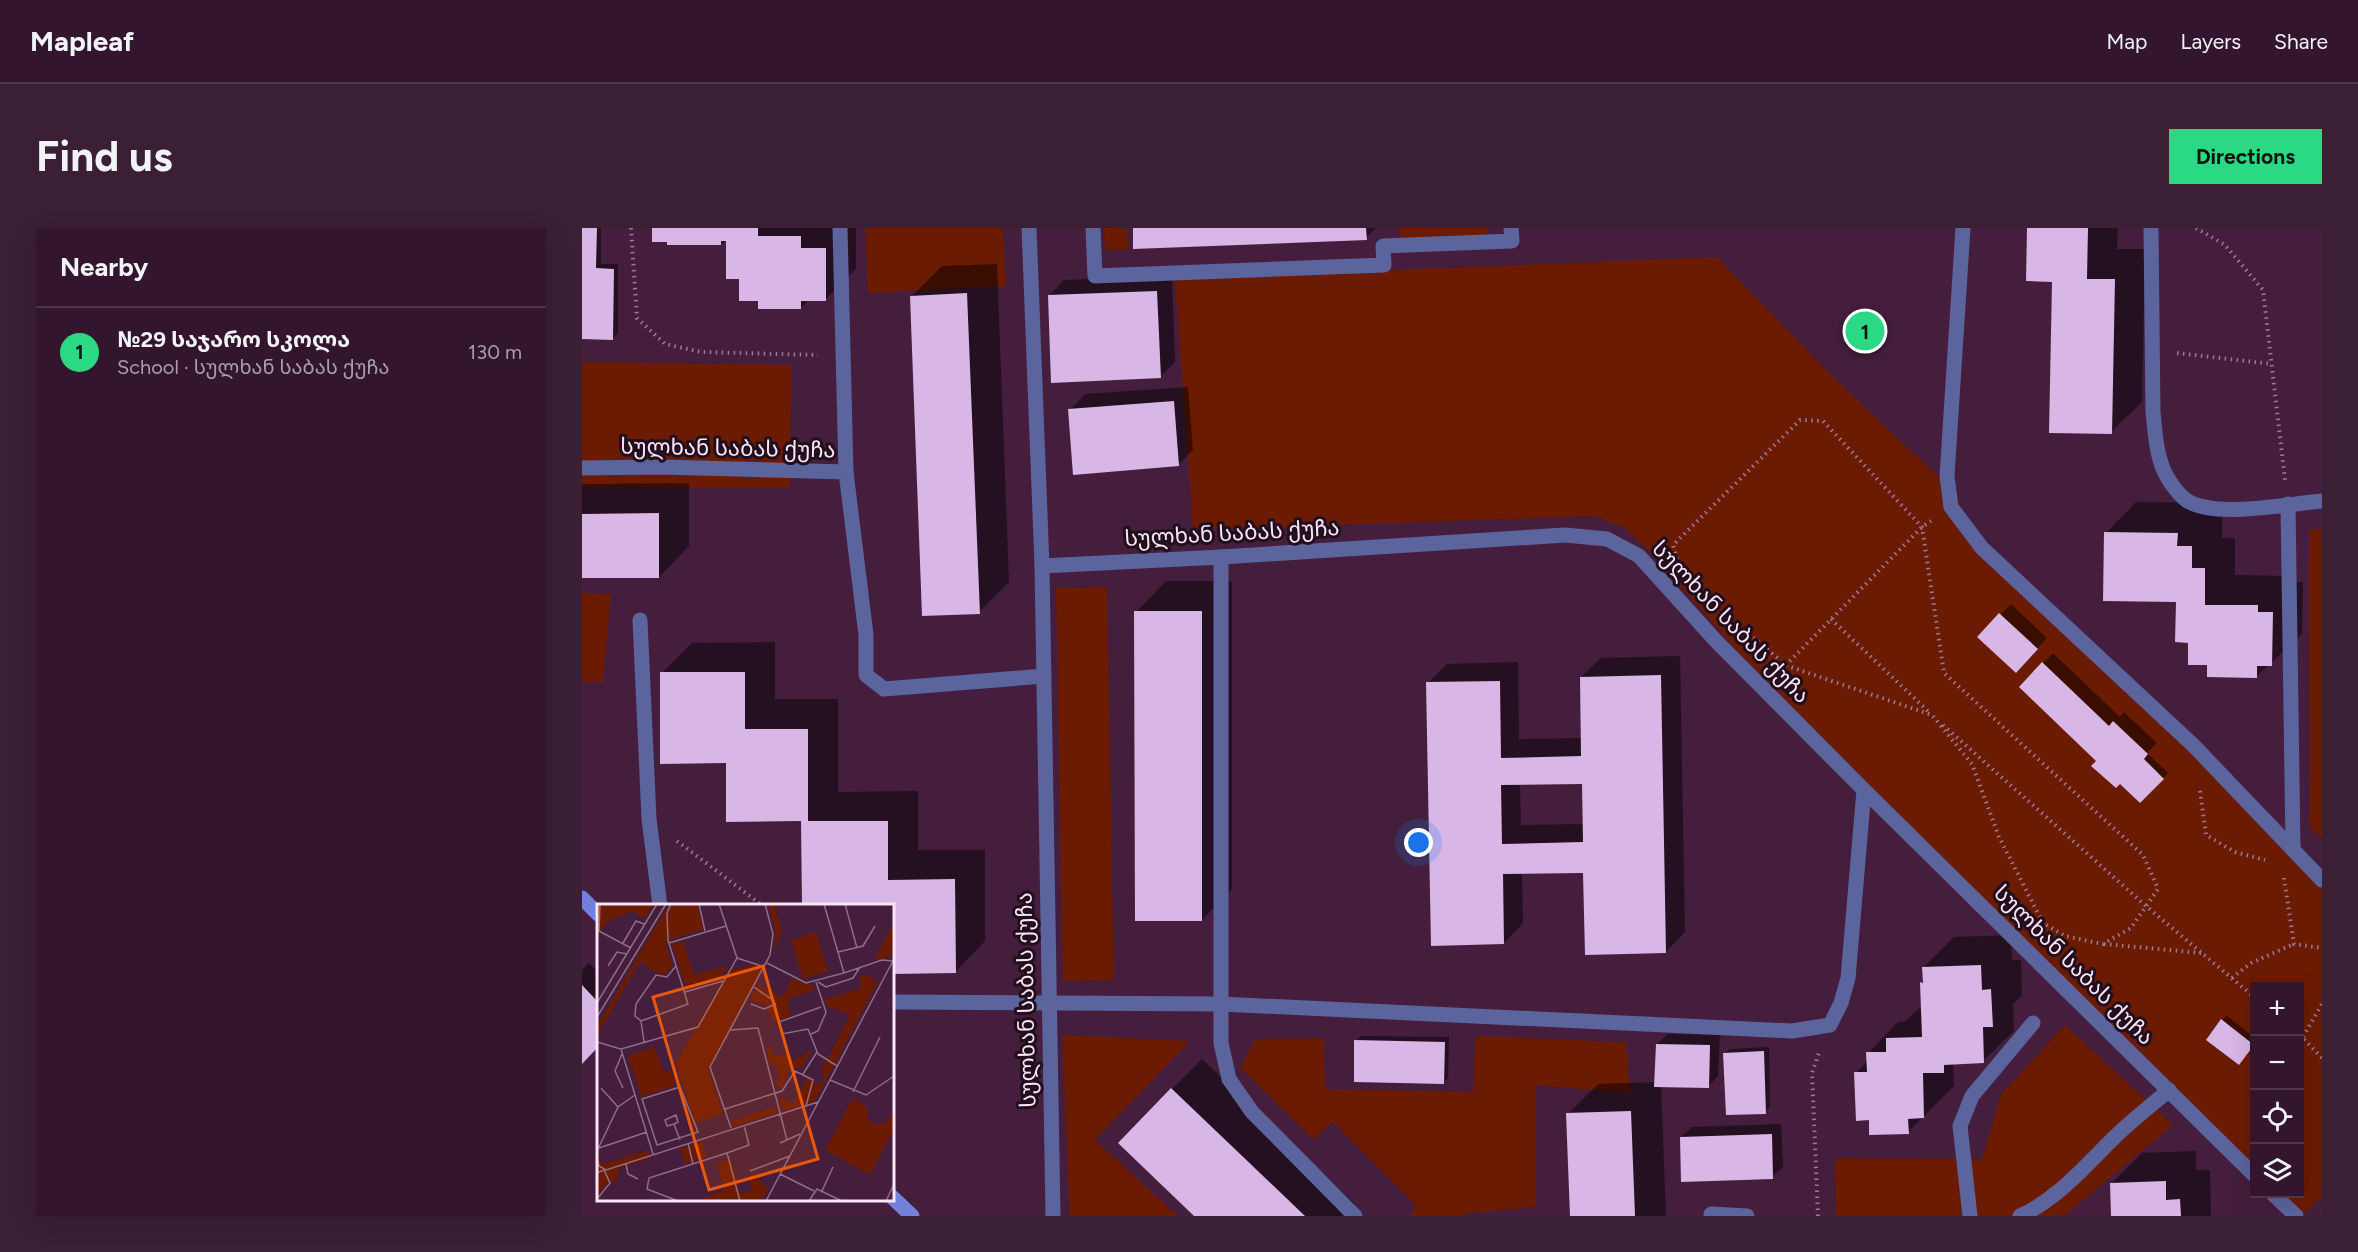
<!DOCTYPE html>
<meta charset="utf-8">
<style>
:root{--surface:#33162d;--page:#3b1f35;--text:#f1f3f6;--muted:#a99faa;--line:#4e3549;--accent:#2bd884}
body{margin:0;font-family:Figtree,"Noto Sans Georgian",sans-serif;background:var(--page);color:var(--text)}
.controls{position:absolute;right:18px;bottom:18px;display:grid;overflow:hidden;border-radius:0px;box-shadow:0 6px 24px #0002}
.controls button{width:54px;height:54px;display:grid;place-items:center;padding:0;border:0;border-bottom:2px solid var(--line);background:var(--surface);color:var(--text);font:30px sans-serif}
.you{position:absolute;left:837px;top:615px;width:21px;height:21px;margin:-15px;border:4px solid #fff;border-radius:50%;background:#1a73e8;box-shadow:0 0 0 9px #1a73e833}
.badge{display:grid;place-items:center;width:39px;height:39px;border-radius:50%;background:var(--accent);color:#111;font-size:20px;font-weight:700}
.pin{position:absolute;translate:-50% -50%;border:3px solid #fff;box-shadow:0 2px 6px #0006}
.list{margin:0;padding:0;list-style:none}
h2{display:flex;justify-content:space-between;align-items:center;height:78px;margin:0;padding:0 24px;font-size:26px}
h2 small{font-size:20px;font-weight:400;color:var(--muted)}
.list li{display:grid;grid-template-columns:39px 1fr auto;gap:18px;align-items:center;box-sizing:border-box;height:90px;padding:0 24px;border-top:2px solid var(--line)}
.list b{display:block;font-size:22px;white-space:nowrap}
.list p{margin:0;font-size:20px;white-space:nowrap;color:var(--muted)}
.list em{font-size:20px;font-style:normal;color:var(--muted)}
.icon{flex:none;width:33px;height:33px;fill:none;stroke:currentColor;stroke-width:2;stroke-linecap:round;stroke-linejoin:round}
.map{position:relative;flex:none;width:1740px;height:988px;overflow:hidden;border-radius:0px}
header{display:flex;align-items:center;gap:36px;box-sizing:border-box;height:84px;padding:0 30px;background:var(--surface);border-bottom:2px solid var(--line)}
header strong{font-size:28px}
nav{display:flex;gap:33px;margin-inline-start:auto;font-size:21px}
.intro{display:flex;align-items:center;justify-content:space-between;box-sizing:border-box;height:144px;padding:0 36px}
h1{margin:0;font-size:42px}
.button{padding:15px 27px;border-radius:0px;background:var(--accent);color:#111;font-size:21px;font-weight:700}
main{display:flex;gap:36px;padding:0 36px}
aside{flex:1;background:var(--surface);border-radius:0px;box-shadow:0 6px 24px #0002}
.map>svg:first-child{display:block}
</style>
<header>
<strong>Mapleaf</strong>
<nav><a>Map</a><a>Layers</a><a>Share</a></nav>
</header>
<div class="intro"><h1>Find us</h1><a class="button">Directions</a></div>
<main>
<aside>
<h2>Nearby<small></small></h2>
<ul class="list">
<li><span class="badge">1</span><div><b>№29 საჯარო სკოლა</b><p>School · სულხან საბას ქუჩა</p></div><em>130 m</em></li>
</ul>
</aside>
<div class="map">
<svg width="1740" height="988" viewBox="0 0 1740 988">
<rect width="100%" height="100%" fill="#441e3c"/>
<g fill="#6c1b03">
<path d="M 283,0 L 421,0 L 424,58 L 286,65 Z"/>
<path d="M 522,0 L 545,0 L 547,21 L 523,22 Z"/>
<path d="M 816,0 L 906,0 L 906,10 L 819,13 Z"/>
<path d="M 1135,29 L 1252,150 L 1376,267 L 1379,297 L 1740,645 L 1740,968 L 1722,986 L 1701,966 L 1718,966 L 1718,758 L 1672,758 L 1672,937 L 1296,566 L 1156,424 L 1070,326 L 1043,300 L 1012,288 L 611,302 L 593,51 Z"/>
<path d="M 0,134 L 209,137 L 208,260 L 0,259 Z"/>
<path d="M 1740,301 L 1740,610 L 1728,599 L 1727,302 Z"/>
<path d="M 525,359 L 532,752 L 481,753 L 474,360 Z"/>
<path d="M 0,365 L 29,366 L 21,454 L 0,454 Z"/>
<path d="M 1483,797 L 1591,897 L 1482,988 L 1254,988 L 1253,930 L 1400,931 L 1419,866 Z"/>
<path d="M 480,807 L 608,813 L 513,912 L 596,988 L 488,988 Z"/>
<path d="M 893,808 L 1044,814 L 1048,865 L 953,857 L 953,979 L 884,985 L 883,988 L 829,988 L 834,977 L 751,894 L 731,911 L 658,840 L 673,811 L 741,810 L 744,861 L 891,864 Z"/>
</g>
<g fill="#0007" fill-rule="evenodd">
<path d="M 0,0 L 19,0 L 19,36 L 36,36 L 36,105 L 31,110 L 0,110 Z"/>
<path d="M 71,0 L 274,0 L 274,41 L 244,71 L 227,72 L 219,80 L 177,72 L 159,50 L 146,12 L 139,16 Z"/>
<path d="M 552,0 L 794,0 L 784,10 Z"/>
<path d="M 1446,0 L 1536,0 L 1535,21 L 1563,21 L 1560,174 L 1529,204 L 1472,52 Z"/>
<path d="M 415,36 L 427,354 L 397,384 L 329,69 L 360,38 Z"/>
<path d="M 590,48 L 593,134 L 578,149 L 467,68 L 482,52 Z"/>
<path d="M 606,159 L 611,222 L 596,237 L 488,182 L 503,166 Z"/>
<path d="M 107,255 L 107,318 L 77,349 L 0,349 L 0,256 Z"/>
<path d="M 1554,274 L 1626,275 L 1625,288 L 1640,288 L 1640,310 L 1653,310 L 1653,347 L 1706,348 L 1706,355 L 1721,354 L 1720,406 L 1675,448 L 1627,436 L 1608,413 L 1595,373 L 1524,305 Z"/>
<path d="M 584,353 L 650,353 L 650,661 L 620,692 L 554,384 Z"/>
<path d="M 1429,376 L 1465,410 L 1444,433 L 1397,409 Z"/>
<path d="M 193,414 L 193,471 L 256,471 L 256,564 L 336,563 L 336,622 L 403,622 L 403,713 L 373,744 L 310,678 L 221,592 L 145,534 L 80,445 L 110,415 Z"/>
<path d="M 1471,425 L 1538,489 L 1542,484 L 1575,515 L 1565,525 L 1586,545 L 1558,573 L 1439,459 Z"/>
<path d="M 1098,428 L 1103,704 L 1084,724 L 1003,643 L 940,644 L 941,695 L 922,715 L 846,455 L 865,436 L 936,434 L 937,511 L 1000,510 L 999,449 L 1019,430 ZM 1001,554 L 1002,596 L 939,597 L 938,556 Z"/>
<path d="M 1429,707 L 1430,732 L 1439,732 L 1440,767 L 1431,776 L 1432,803 L 1401,833 L 1371,835 L 1372,858 L 1326,904 L 1288,891 L 1274,845 L 1286,832 L 1286,825 L 1316,794 L 1322,794 L 1336,781 L 1340,780 L 1339,755 L 1342,752 L 1342,739 L 1372,709 Z"/>
<path d="M 7,735 L 16,744 L 16,818 L 0,835 L 0,742 Z"/>
<path d="M 1645,788 L 1672,809 L 1672,816 L 1662,830 L 1640,792 Z"/>
<path d="M 1086,806 L 1138,807 L 1136,848 L 1126,858 L 1079,857 L 1084,988 L 990,988 L 986,886 L 1016,856 L 1074,854 L 1075,816 Z"/>
<path d="M 779,808 L 867,809 L 866,850 L 861,855 L 774,813 Z"/>
<path d="M 1187,819 L 1188,879 L 1183,884 L 1143,826 L 1148,821 Z"/>
<path d="M 620,831 L 772,975 L 760,988 L 614,988 L 590,861 Z"/>
<path d="M 1199,896 L 1201,939 L 1190,949 L 1099,909 L 1110,899 Z"/>
<path d="M 1614,923 L 1614,942 L 1628,942 L 1629,988 L 1531,988 L 1530,955 L 1560,925 Z"/>
</g>
<g fill="#d8b7e6" fill-rule="evenodd">
<path d="M 0,0 L 15,0 L 14,40 L 32,41 L 31,112 L 0,111 Z"/>
<path d="M 70,0 L 176,0 L 176,8 L 219,8 L 219,20 L 244,20 L 244,73 L 219,73 L 219,81 L 176,81 L 176,73 L 157,73 L 157,51 L 144,51 L 144,13 L 139,13 L 139,17 L 85,17 L 85,14 L 70,14 Z"/>
<path d="M 551,0 L 784,0 L 785,12 L 551,21 Z"/>
<path d="M 1445,0 L 1506,0 L 1505,51 L 1533,51 L 1530,206 L 1467,205 L 1470,54 L 1444,53 Z"/>
<path d="M 575,63 L 579,150 L 469,155 L 466,67 Z"/>
<path d="M 385,65 L 398,386 L 340,388 L 328,68 Z"/>
<path d="M 592,173 L 597,238 L 491,247 L 486,181 Z"/>
<path d="M 77,285 L 77,350 L 0,350 L 0,286 Z"/>
<path d="M 1522,304 L 1596,305 L 1595,318 L 1610,318 L 1610,340 L 1623,340 L 1623,377 L 1676,377 L 1676,384 L 1691,384 L 1690,438 L 1675,438 L 1675,450 L 1625,449 L 1625,437 L 1606,437 L 1606,415 L 1593,414 L 1594,374 L 1521,373 Z"/>
<path d="M 552,383 L 620,383 L 620,693 L 553,693 Z"/>
<path d="M 1417,385 L 1456,421 L 1434,445 L 1395,409 Z"/>
<path d="M 1460,434 L 1527,498 L 1531,493 L 1566,526 L 1562,531 L 1582,551 L 1558,575 L 1538,556 L 1534,560 L 1509,538 L 1514,533 L 1437,459 Z"/>
<path d="M 78,444 L 163,444 L 163,501 L 226,501 L 226,593 L 306,593 L 306,652 L 373,651 L 374,745 L 310,746 L 310,678 L 220,678 L 219,593 L 144,594 L 144,535 L 78,536 Z"/>
<path d="M 1079,447 L 1084,725 L 1003,727 L 1001,645 L 921,646 L 922,716 L 849,718 L 844,454 L 918,453 L 919,530 L 999,528 L 998,449 ZM 1000,556 L 1001,614 L 920,616 L 919,557 Z"/>
<path d="M 1399,737 L 1400,762 L 1409,761 L 1411,799 L 1401,799 L 1402,835 L 1362,837 L 1362,845 L 1341,845 L 1342,890 L 1326,891 L 1327,906 L 1287,907 L 1287,892 L 1274,893 L 1272,844 L 1285,844 L 1284,824 L 1304,824 L 1304,810 L 1340,809 L 1338,754 L 1341,755 L 1340,739 Z"/>
<path d="M 0,757 L 16,774 L 16,819 L 0,836 Z"/>
<path d="M 1639,791 L 1672,817 L 1657,837 L 1624,812 Z"/>
<path d="M 772,812 L 863,814 L 862,856 L 772,854 Z"/>
<path d="M 1074,816 L 1128,817 L 1127,860 L 1072,859 Z"/>
<path d="M 1182,823 L 1184,886 L 1144,887 L 1141,825 Z"/>
<path d="M 589,860 L 723,988 L 612,988 L 536,915 Z"/>
<path d="M 1049,883 L 1053,988 L 988,988 L 984,885 Z"/>
<path d="M 1190,906 L 1191,951 L 1099,954 L 1098,909 Z"/>
<path d="M 1584,953 L 1584,972 L 1598,971 L 1599,988 L 1529,988 L 1528,955 Z"/>
</g>
<g fill="none" stroke-linecap="round" stroke-linejoin="round">
<g stroke="#9c7c95" stroke-width="4" stroke-dasharray="1.5 4.5" stroke-linecap="butt">
<path d="M 49,0 L 55,90 L 83,116 L 119,124 L 236,127"/>
<path d="M 1614,0 L 1643,17 L 1681,62 L 1703,252"/>
<path d="M 1595,125 L 1690,136"/>
<path d="M 1095,331 L 1091,317 L 1218,192 L 1241,193 L 1340,299 L 1362,445 L 1561,627 L 1576,661 L 1549,700 L 1521,716 L 1483,708 L 1461,695 L 1417,609 L 1390,536 L 1350,487 L 1191,433"/>
<path d="M 1249,391 L 1349,486"/>
<path d="M 1162,402 L 1204,437 L 1340,299 L 1349,293"/>
<path d="M 1361,497 L 1564,678 L 1672,769"/>
<path d="M 1618,563 L 1624,607 L 1653,624 L 1683,632"/>
<path d="M 95,613 L 181,678"/>
<path d="M 1702,650 L 1712,716 L 1740,720"/>
<path d="M 1522,716 L 1619,725"/>
<path d="M 1650,750 L 1669,735 L 1712,716"/>
<path d="M 1718,807 L 1740,830"/>
<path d="M 1718,814 L 1740,776"/>
<path d="M 1236,988 L 1230,845 L 1238,822"/>
</g>
<g stroke="#5b649d" stroke-width="15">
<path d="M 258,0 L 264,244"/>
<path d="M 511,0 L 513,48 L 802,37 L 801,18 L 930,13 L 929,0"/>
<path d="M 1569,0 L 1571,184 C 1573,203 1574,225 1582,243 C 1586,252 1596,266 1604,272 C 1632,291 1706,276 1740,273"/>
<path d="M 0,240 L 79,239 L 264,244 L 284,407 L 284,447 L 302,461 L 462,448"/>
<path d="M 1706,276 L 1711,620"/>
<path d="M 639,329 L 639,815 L 647,851 L 670,884 L 773,988"/>
<path d="M 58,392 L 67,591 L 78,678"/>
<path d="M 310,774 L 639,776 L 1210,803 L 1248,797 L 1259,775 L 1266,750 L 1282,562"/>
<path d="M 1129,988 L 1129,986 L 1165,988"/>
<path d="M 1388,988 L 1378,898 L 1390,868 L 1451,795"/>
<path d="M 1438,988 C 1477,971 1507,933 1538,904 C 1553,890 1571,876 1587,862"/>
</g>
<g stroke="#5b649d" stroke-width="15">
<path d="M 447,0 L 460,338 L 471,988"/>
<path d="M 1381,0 L 1365,248 L 1369,279 L 1400,320 L 1612,518 L 1740,652"/>
<path d="M 460,338 L 639,329 L 983,307 L 1025,311 L 1057,328 L 1134,413 L 1282,562 L 1672,947"/>
<path d="M 1691,966 L 1714,988"/>
</g>
<g stroke="#7481dc" stroke-width="15">
<path d="M 0,670 L 16,686"/>
<path d="M 310,969 L 330,988"/>
</g>
</g>
<g text-anchor="middle" dominant-baseline="central" stroke-width="6" stroke-linejoin="round" paint-order="stroke">
<g font-size="22" fill="#fde4f6" stroke="#200f1d">
<text transform="translate(146 220) rotate(1)">სულხან საბას ქუჩა</text>
<text transform="translate(650 305) rotate(-3)">სულხან საბას ქუჩა</text>
<text transform="translate(1149 394) rotate(46)">სულხან საბას ქუჩა</text>
<text transform="translate(1492 737) rotate(45)">სულხან საბას ქუჩა</text>
<text transform="translate(444 772) rotate(-91)">სულხან საბას ქუჩა</text>
</g>
</g>
<g transform="translate(15 676)">
<rect width="297" height="297" fill="#441e3c"/>
<path d="M 0,0 L 57,0 L 48,14 L 35,7 L 11,17 L 0,32 ZM 81,0 L 100,0 L 106,25 L 68,38 L 76,63 L 69,69 L 64,71 L 43,58 L 0,132 L 0,122 L 69,5 ZM 171,0 L 177,0 L 185,26 L 176,50 L 179,30 ZM 297,19 L 297,45 L 293,53 L 281,55 L 279,51 ZM 219,28 L 231,67 L 206,75 L 194,36 ZM 86,37 L 97,71 L 130,62 L 123,75 L 90,85 L 75,41 ZM 156,61 L 166,64 L 111,165 L 126,209 L 98,219 L 79,159 L 131,67 ZM 271,70 L 280,79 L 218,197 L 186,207 L 182,193 L 196,200 L 210,174 L 223,181 L 228,171 L 223,169 L 253,111 L 230,102 L 227,96 L 265,84 L 262,73 ZM 195,75 L 217,82 L 217,86 L 190,95 L 194,112 L 175,118 L 170,101 L 153,96 L 160,81 L 186,93 ZM 57,142 L 67,168 L 74,166 L 79,181 L 45,193 L 31,152 ZM 174,142 L 177,153 L 190,149 L 193,157 L 209,151 L 208,147 L 215,148 L 204,164 L 193,163 L 184,186 L 178,178 L 183,176 L 179,160 L 173,161 L 169,144 ZM 255,195 L 271,203 L 271,216 L 280,221 L 288,219 L 297,206 L 297,224 L 273,271 L 228,246 ZM 178,203 L 180,209 L 136,222 L 135,217 ZM 105,237 L 110,252 L 88,260 L 83,245 ZM 51,246 L 54,254 L 22,264 L 20,278 L 11,278 L 0,291 L 0,252 L 6,260 ZM 134,255 L 144,289 L 155,287 L 151,271 L 161,269 L 165,280 L 172,284 L 164,297 L 99,297 L 127,286 L 120,259 Z" fill="#6c1b03"/>
<path fill="none" stroke="#8e6d86" stroke-width="1.5" d="M 102,0 L 108,27M 248,0 L 260,44M 0,26 L 34,44M 2,27 L 3,0M 26,39 L 39,17 L 47,20M 72,39 L 129,22M 241,48 L 266,42 L 278,22M 140,54 L 168,63M 170,59 L 209,79 L 247,69 L 227,0M 11,62 L 20,48 L 30,50M 247,69 L 285,56 L 296,57M 221,78 L 229,83 L 256,74 L 263,63M 157,83 L 177,97 L 185,130 L 211,125 L 221,150 L 240,162M 88,88 L 126,77M 0,99 L 60,0M 154,100 L 167,105 L 179,100M 0,113 L 69,0M 44,117 L 91,100 L 71,36 L 70,9 L 74,0M 182,118 L 224,103M 133,126 L 161,124 L 190,236M 214,130 L 221,127 L 229,108 L 219,78M 0,138 L 24,145 L 56,250M 47,138 L 44,117 L 38,112 L 39,100 L 59,71 L 70,73 L 79,62M 24,145 L 101,123 L 140,54 L 122,0M 25,150 L 18,167 L 26,184M 206,170 L 220,148M 233,176 L 269,191 L 297,172M 83,183 L 101,228 L 60,241 L 45,195 ZM 4,184 L 21,203M 256,188 L 283,133M 128,205 L 185,187 L 198,167 L 216,176 L 209,202M 77,220 L 70,222 L 68,216 L 79,211 L 81,218 L 77,220 L 83,236M 134,224 L 113,163 L 173,51 L 176,30 L 168,0M 91,239 L 96,260M 183,239 L 203,230M 2,244 L 50,228M 0,247 L 21,203 L 38,191M 0,253 L 2,262 L 9,266 L 221,198M 29,260 L 31,270 L 41,275M 153,267 L 193,252M 0,269 L 7,266 L 13,279 L 0,295M 183,270 L 217,287M 225,287 L 236,263M 81,297 L 50,285 L 52,274 L 130,249M 143,297 L 130,249 L 152,241 L 147,221M 169,297 L 297,55M 212,297 L 220,285 L 245,297M 289,297 L 297,280"/>
<path fill="#e8590c" fill-opacity="0.15" stroke="#e8590c" stroke-width="3" d="M 166,62 L 221,255 L 112,286 L 56,93 Z"/>
<rect width="297" height="297" fill="none" stroke="#fde4f6" stroke-width="3"/>
</g>
</svg>
<div class="controls">
<button>+</button>
<button>−</button>
<button><svg class="icon" aria-label="locate" viewBox="0 0 24 24"><circle cx="12" cy="12" r="6"/><path d="M12 2v4M12 18v4M2 12h4M18 12h4"/></svg></button>
<button><svg class="icon" aria-label="layers" viewBox="0 0 24 24"><path d="M12 4l9 5-9 5-9-5zM3 14l9 5 9-5"/></svg></button>
</div>
<div class="you"></div>
<div class="pin badge" style="left:1283px;top:103px">1</div>
</div>
</main>
